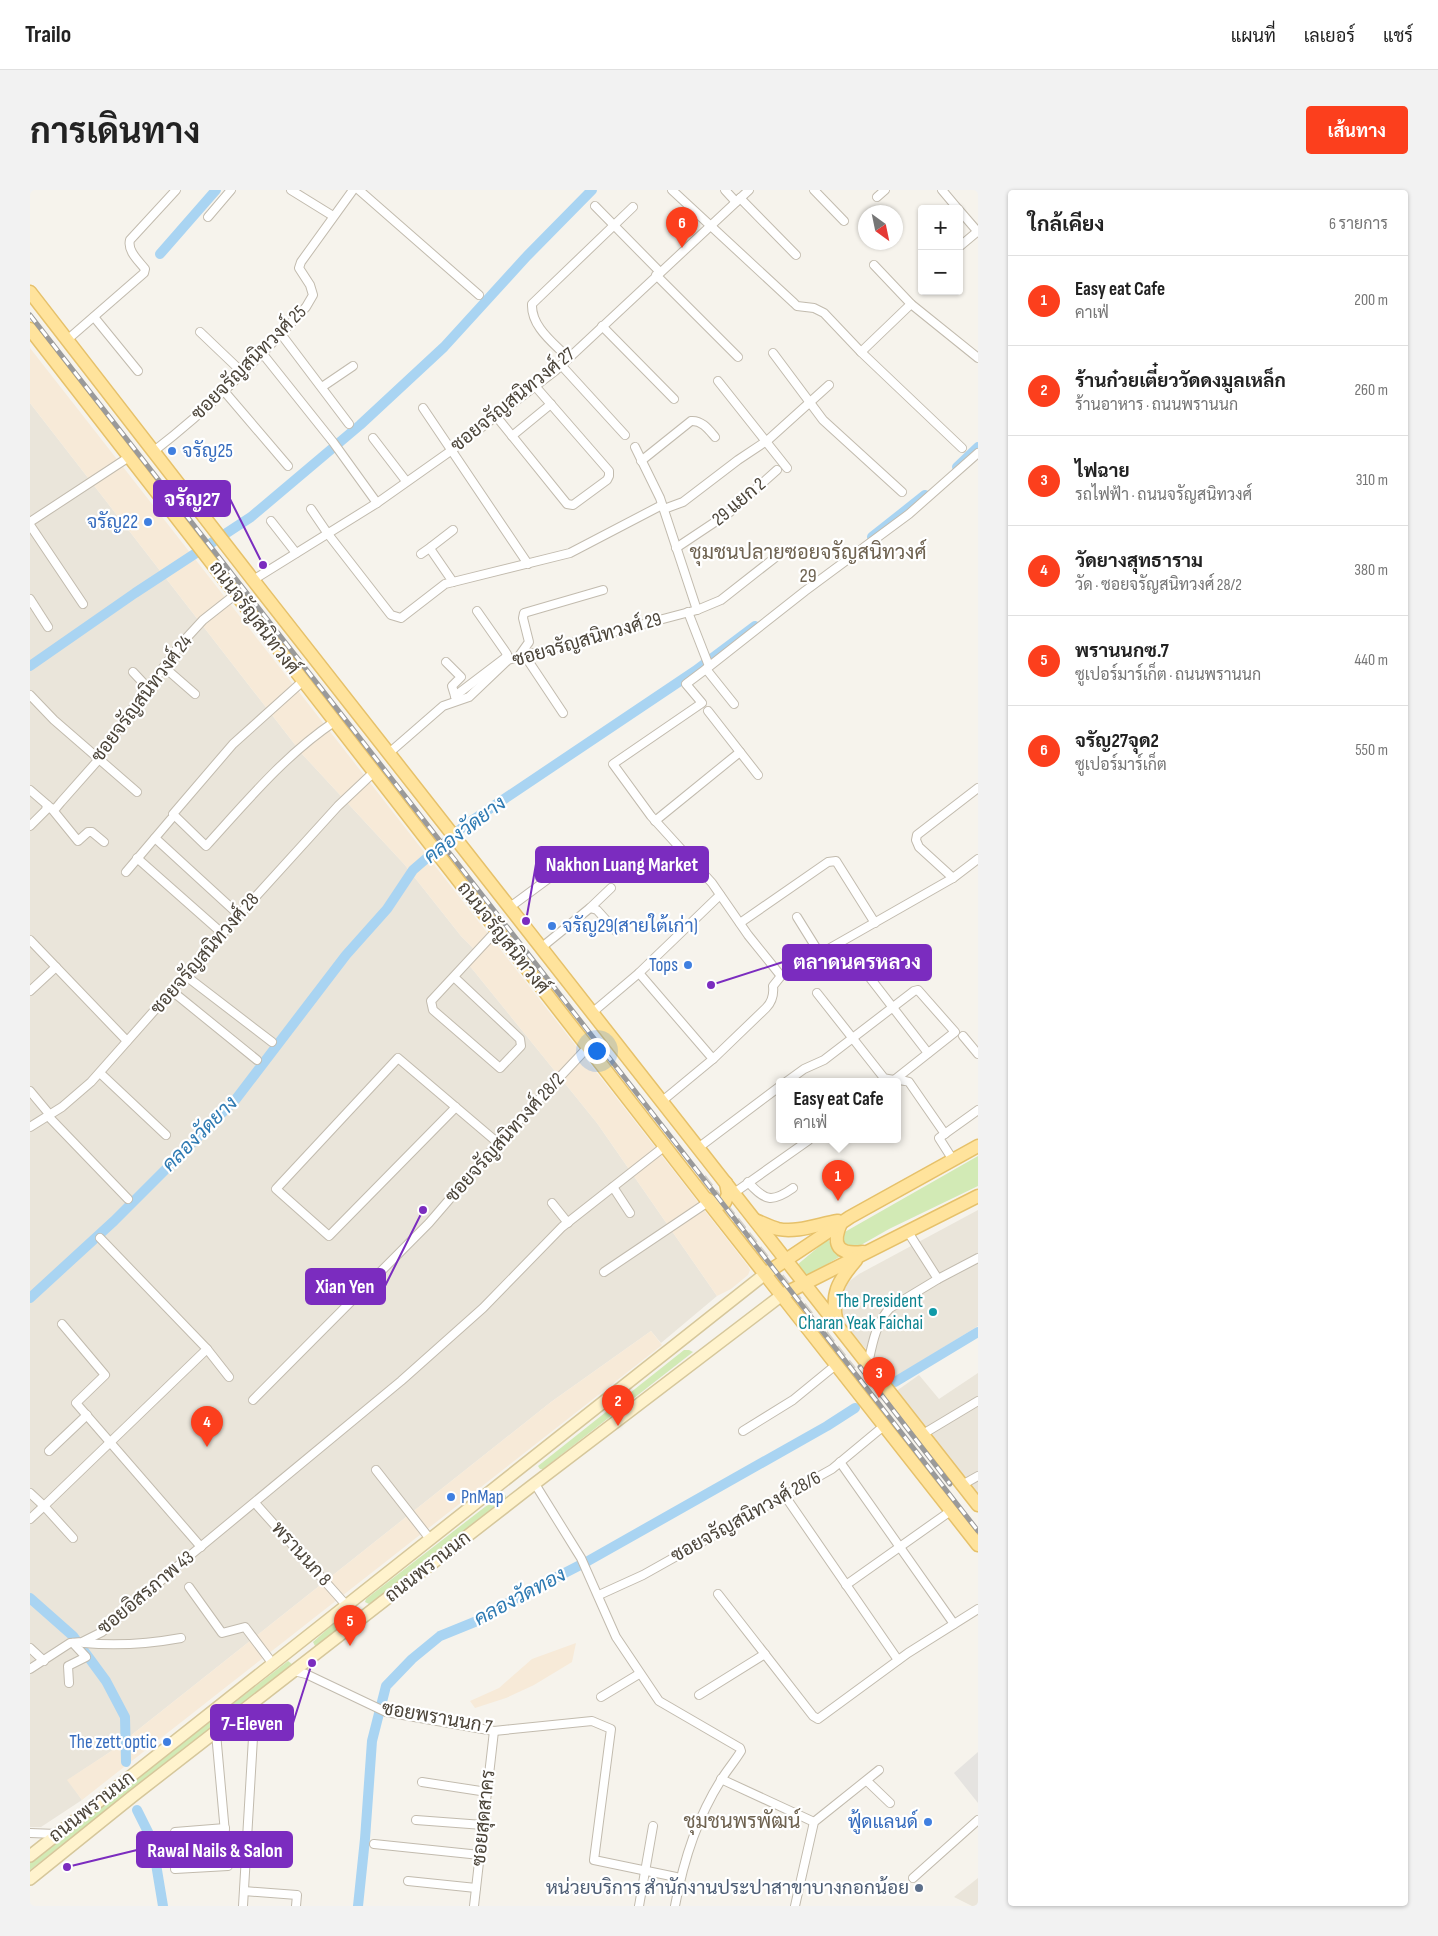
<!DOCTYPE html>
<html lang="th">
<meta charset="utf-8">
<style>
:root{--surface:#fff;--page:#f2f2f2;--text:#222;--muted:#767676;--line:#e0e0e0;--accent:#fc3f1d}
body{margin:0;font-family:"Sofia Sans Condensed",Sarabun,sans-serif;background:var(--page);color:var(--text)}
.controls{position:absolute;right:15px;top:15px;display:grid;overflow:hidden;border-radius:5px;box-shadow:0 1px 4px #0004}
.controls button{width:45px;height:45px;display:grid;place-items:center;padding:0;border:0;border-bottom:1px solid var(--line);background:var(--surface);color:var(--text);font:25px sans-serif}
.compass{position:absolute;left:828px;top:15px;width:45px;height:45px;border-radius:50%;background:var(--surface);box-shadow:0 1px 4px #0004;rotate:147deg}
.you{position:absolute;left:566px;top:860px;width:18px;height:18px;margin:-12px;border:4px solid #fff;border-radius:50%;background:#1a73e8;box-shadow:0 0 0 8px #1a73e833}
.badge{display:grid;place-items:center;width:32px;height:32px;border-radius:50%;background:var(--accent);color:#fff;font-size:16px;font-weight:700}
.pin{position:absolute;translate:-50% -41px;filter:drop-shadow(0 1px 2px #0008)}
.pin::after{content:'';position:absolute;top:26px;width:18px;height:15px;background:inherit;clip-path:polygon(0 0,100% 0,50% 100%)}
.popup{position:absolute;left:746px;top:888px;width:125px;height:65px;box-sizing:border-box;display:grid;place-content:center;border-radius:5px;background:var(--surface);filter:drop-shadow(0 1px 4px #0005);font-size:16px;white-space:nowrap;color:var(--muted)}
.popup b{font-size:19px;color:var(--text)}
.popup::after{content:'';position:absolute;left:50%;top:100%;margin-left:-10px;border:10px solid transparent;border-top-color:var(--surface)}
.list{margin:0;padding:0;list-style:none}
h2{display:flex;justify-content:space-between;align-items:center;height:65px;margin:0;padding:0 20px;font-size:21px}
h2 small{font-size:16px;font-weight:400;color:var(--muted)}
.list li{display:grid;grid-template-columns:32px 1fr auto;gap:15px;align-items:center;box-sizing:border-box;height:90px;padding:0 20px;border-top:1px solid var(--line)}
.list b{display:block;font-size:19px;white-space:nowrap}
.list p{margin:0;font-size:16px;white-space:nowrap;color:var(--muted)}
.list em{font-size:16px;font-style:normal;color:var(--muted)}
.map{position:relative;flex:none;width:948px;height:1716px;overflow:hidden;border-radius:5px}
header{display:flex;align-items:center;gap:30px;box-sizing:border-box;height:70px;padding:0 25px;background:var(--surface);border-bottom:1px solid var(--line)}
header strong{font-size:24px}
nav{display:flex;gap:28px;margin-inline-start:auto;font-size:18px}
.intro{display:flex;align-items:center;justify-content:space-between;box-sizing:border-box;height:120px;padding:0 30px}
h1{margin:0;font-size:35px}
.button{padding:12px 22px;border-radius:5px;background:var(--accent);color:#fff;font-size:18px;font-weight:700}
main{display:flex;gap:30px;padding:0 30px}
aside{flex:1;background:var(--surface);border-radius:5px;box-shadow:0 1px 4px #0004}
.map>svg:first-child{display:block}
</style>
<header>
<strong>Trailo</strong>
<nav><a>แผนที่</a><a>เลเยอร์</a><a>แชร์</a></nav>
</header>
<div class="intro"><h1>การเดินทาง</h1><a class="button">เส้นทาง</a></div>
<main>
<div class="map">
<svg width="948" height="1716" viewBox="0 0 948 1716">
<rect width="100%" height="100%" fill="#f6f3ec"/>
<g fill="#eae5da">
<path d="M 0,213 L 273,565 L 374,674 L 431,746 L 444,759 L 435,770 L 567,933 L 687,1106 L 631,1153 L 621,1141 L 521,1212 L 80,1562 L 38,1590 L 52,1610 L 11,1637 L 0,1637 Z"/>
<path d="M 948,1020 L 948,1136 L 862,1189 L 802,1120 L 817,1093 L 829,1084 Z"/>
<path d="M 948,1183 L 948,1308 L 865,1202 L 889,1185 L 909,1209 Z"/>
<path d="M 948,1688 L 948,1716 L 942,1716 L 924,1707 Z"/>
</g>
<g fill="#f7ead8">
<path d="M 0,158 L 718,1076 L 720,1080 L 718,1085 L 701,1099 L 687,1106 L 567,933 L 435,770 L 444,759 L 431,746 L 374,674 L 273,565 L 0,213 Z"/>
<path d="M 621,1141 L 632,1155 L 52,1610 L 37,1590 L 80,1562 L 521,1212 Z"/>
<path d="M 546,1453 L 542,1472 L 504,1495 L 476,1508 L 445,1518 L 440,1511 L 469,1498 L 502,1469 Z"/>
</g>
<g fill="#d2eab5">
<path d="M 948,966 L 948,996 L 859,1039 L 831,1055 L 823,1057 L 815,1056 L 812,1051 L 813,1043 Z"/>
<path d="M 798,1049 L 803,1059 L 811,1066 L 780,1084 L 773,1084 L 767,1075 Z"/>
<path d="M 654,1160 L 659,1160 L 663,1162 L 513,1279 L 510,1279 L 508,1276 Z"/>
<path d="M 473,1303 L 476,1306 L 475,1310 L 343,1412 L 339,1414 L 335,1412 L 336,1409 Z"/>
<path d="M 308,1430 L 313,1430 L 315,1433 L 312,1438 L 290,1456 L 285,1456 L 283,1452 Z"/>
<path d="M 258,1471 L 263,1475 C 177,1546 87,1611 0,1680 L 0,1672 Z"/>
</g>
<path fill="#e5e3e0" d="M 948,1562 L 948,1613 L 924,1583 Z"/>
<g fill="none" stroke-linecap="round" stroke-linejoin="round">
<g stroke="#a9d4f2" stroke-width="10">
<path d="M 130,64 L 186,0"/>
<path d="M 927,277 L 948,257"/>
<path d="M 842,347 L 895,305"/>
<path d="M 0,476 L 105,403 L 221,327 L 330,235 L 414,157 L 497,66 L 562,0"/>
<path d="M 0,1108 L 84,1031 L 206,909 L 316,765 L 357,719 L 383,680 L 434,636 L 665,481 L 725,436"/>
<path d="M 865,1192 L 948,1142"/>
<path d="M 0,1408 L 43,1446 L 76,1491 L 95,1527 L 96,1572"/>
<path d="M 107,1620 L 122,1650 L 133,1716"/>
<path d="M 328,1716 L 335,1649 L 342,1551 L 356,1496 L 382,1469 L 410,1446 L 447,1431 L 490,1406 L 558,1371 L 797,1236 L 825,1218"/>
</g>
<path stroke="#d4d0c8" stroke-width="12" stroke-dasharray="12 6" stroke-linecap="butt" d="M 671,989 L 821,1181"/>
<defs>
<g id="minor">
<path d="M 261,0 L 303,26"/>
<path d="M 329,0 L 449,105"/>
<path d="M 642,0 L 764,113 L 767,116 L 784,118 L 794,123 L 831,162 L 932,258"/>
<path d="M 695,0 L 706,12"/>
<path d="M 784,0 L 814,31"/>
<path d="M 912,0 L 928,19"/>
<path d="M 847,7 L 855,0"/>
<path d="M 710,8 L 766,65"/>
<path d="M 565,16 L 630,82"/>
<path d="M 929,20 L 948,42"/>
<path d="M 178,27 L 201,0"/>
<path d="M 929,57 L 948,41"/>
<path d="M 844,75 L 881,114 L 948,168"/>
<path d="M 626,85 L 708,167"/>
<path d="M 64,127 L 108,181"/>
<path d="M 572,136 L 644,209"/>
<path d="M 170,142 L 213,183"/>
<path d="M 251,144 L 319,234"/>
<path d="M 37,150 L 114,83 L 115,79 C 109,71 97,61 100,50 L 146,0"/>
<path d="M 831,162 L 881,114"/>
<path d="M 232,163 L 303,252 L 347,313"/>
<path d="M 743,163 L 793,230 L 872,302"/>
<path d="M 538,168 C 524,153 501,137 502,114 L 603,17"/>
<path d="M 531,175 L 595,245"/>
<path d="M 688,191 L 757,278"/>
<path d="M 292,197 L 323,176"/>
<path d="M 194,201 L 258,276"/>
<path d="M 393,218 L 498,374"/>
<path d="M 466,226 L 537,314 L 543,315 L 577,290 L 579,286 L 579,281 L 505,196"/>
<path d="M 482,246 L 521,214"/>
<path d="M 343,248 L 376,291"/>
<path d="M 605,257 L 630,308 L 667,420"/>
<path d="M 124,261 C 180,218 228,169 276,117 L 283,105 L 280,95 L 269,78 L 271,72 L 323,0"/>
<path d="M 611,271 L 661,231 C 672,230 679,240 685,247"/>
<path d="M 281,319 L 298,344 L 361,425 L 371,428 L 415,394 L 540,363 L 632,315"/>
<path d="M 634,319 L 653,312 L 708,270 L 738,250 L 799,195"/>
<path d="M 241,331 L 266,363"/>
<path d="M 0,332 L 99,267"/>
<path d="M 0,335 L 53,414"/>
<path d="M 423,340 L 401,357 L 401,360 L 423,392"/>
<path d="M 646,358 L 700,322 L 747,280"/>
<path d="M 391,364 L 401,357"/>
<path d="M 223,390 L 347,313 L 422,260 L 525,181 L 719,0"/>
<path d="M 0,409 L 18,437"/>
<path d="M 658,422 L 679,476"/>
<path d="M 489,466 L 499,452 L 493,428 L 494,423 L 573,400"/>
<path d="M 495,466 L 533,523"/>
<path d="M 416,472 L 431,487 L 422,496 L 426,509"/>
<path d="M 134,477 L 165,504"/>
<path d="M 676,479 L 775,401 L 879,324 L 948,263"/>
<path d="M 103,482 L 118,498"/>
<path d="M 273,491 L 203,554 L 143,624 L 176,656 C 216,612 255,565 304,532"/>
<path d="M 0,505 L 24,530 L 107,602"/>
<path d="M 425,506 L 475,468 L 477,464 L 447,421"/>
<path d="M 704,514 L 676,479 L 656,494 L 672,513 L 583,574 L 621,626 L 682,693 L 718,745 L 751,786"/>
<path d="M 678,521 L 728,585"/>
<path d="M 359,563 L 413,516 L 439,507 L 478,470 L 667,420 L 691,410 L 747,366"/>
<path d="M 0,600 L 22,619 L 48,651 L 58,642 L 62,642 L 74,652"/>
<path d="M 22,619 L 26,618 L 31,612 L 70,568 L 92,533 L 150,455 L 173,430 L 206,404"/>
<path d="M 625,631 L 710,562"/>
<path d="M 0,636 L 16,620 L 17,615"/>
<path d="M 125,648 L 209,725"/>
<path d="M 107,668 L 193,744"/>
<path d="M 96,682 L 141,629"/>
<path d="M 923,688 L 889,657 L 886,650 L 887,645 L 948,598"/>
<path d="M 480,717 L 522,686"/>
<path d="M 560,718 L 581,698"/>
<path d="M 767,727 L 790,764"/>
<path d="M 710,733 L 798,672 L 806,671 L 845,733"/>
<path d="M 0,750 L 97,851"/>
<path d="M 512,757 L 560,718 L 567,720 L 586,741"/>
<path d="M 830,775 L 898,863"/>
<path d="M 609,783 L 683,869"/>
<path d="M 156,786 L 242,852"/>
<path d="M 424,787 L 490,849 L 491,856 L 470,878 L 403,820 L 401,811 L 467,740"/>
<path d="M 0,801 L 26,777"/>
<path d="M 142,801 L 227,870"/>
<path d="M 787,803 L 854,888 C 863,891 871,889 879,892 L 915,944"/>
<path d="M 563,822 L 609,783 L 690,705"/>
<path d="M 933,846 L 948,864"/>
<path d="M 70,883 L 136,945"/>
<path d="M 756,892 L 774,879 L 794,870 L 884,801 L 888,800 L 925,842 L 863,891"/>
<path d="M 0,901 L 20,925"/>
<path d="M 631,912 L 683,869 L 736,818 C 742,812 744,805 743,796 L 751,786 L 923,688 L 948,669"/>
<path d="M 426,917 L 299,1046 L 246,999 L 368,868 L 468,953"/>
<path d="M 18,926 L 98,1009"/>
<path d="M 0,937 L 32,917 L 61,892 L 209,725 L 308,616 L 344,582"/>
<path d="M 668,958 L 749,897"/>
<path d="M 923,970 L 909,948 L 948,920"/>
<path d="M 718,992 C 735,1011 742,1013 763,998"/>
<path d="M 583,997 L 600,1023"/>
<path d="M 704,1003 L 779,950"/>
<path d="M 522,1013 L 538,1033"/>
<path d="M 878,1042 L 908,1089"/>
<path d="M 574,1082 L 678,1012"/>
<path d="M 32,1134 L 75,1185 L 46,1213 L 171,1357"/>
<path d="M 177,1159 L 199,1187"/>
<path d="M 838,1174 C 842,1155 846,1132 860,1118 L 908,1089 L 948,1068"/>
<path d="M 223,1210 L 399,1033 L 468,953 L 558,857"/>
<path d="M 713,1241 L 763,1210 L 807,1174"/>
<path d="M 893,1244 L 948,1211"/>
<path d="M 19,1261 L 57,1225"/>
<path d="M 810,1272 L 924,1434"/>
<path d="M 346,1280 L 400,1349"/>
<path d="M 505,1294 L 551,1368 L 586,1447 L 629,1511 L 710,1558 L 711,1561 C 705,1571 697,1580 691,1590 C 667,1628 653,1672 645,1716"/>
<path d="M 932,1295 L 948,1286"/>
<path d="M 0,1303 L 14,1316 L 177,1159 L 70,1048"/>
<path d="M 755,1306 L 868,1470"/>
<path d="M 225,1313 L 317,1416"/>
<path d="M 0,1329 L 14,1316 L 43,1348"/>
<path d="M 816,1395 L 922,1320"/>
<path d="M 159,1397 L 192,1443 L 215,1437 L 243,1474"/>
<path d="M 688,1404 L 783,1526 L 788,1529 L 878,1463 L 948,1419"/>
<path d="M 569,1405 L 613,1385 L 802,1279 L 855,1235"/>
<path d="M 54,1453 C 86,1456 118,1454 151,1448"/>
<path d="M 0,1458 L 14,1471"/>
<path d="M 0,1479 L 40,1453 L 52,1452 L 72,1442 L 157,1368 L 371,1191 L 453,1118 L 532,1037 L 635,956"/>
<path d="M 264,1481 L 276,1484 L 356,1522 L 464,1541 L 562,1531 L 581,1539 L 564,1670 L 646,1687"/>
<path d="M 39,1493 L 38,1476 L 56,1467 L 43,1453"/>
<path d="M 669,1505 L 735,1464"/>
<path d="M 571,1507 L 609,1484"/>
<path d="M 691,1589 L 784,1632"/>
<path d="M 837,1591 L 860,1613"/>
<path d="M 392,1592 L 457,1602"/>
<path d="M 386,1630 L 453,1635"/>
<path d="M 145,1642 L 195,1638"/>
<path d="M 0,1643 L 27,1644"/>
<path d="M 344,1654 L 450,1665"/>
<path d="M 145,1679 L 198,1676 L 186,1543"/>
<path d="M 883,1688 L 948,1630"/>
<path d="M 378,1691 L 446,1698"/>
<path d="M 214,1701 L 267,1705 L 266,1716"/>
<path d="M 213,1716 L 224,1531 L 218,1518"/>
<path d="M 444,1716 L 464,1541"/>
<path d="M 609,1716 L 623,1636"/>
<path d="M 765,1716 L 784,1632 L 849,1580"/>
</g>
<g id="secondary">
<path d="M 0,1666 L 735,1084"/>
<path d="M 0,1689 L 103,1606 L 499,1298 L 752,1105"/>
</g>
<g id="primary">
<path d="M 0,102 L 223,390 L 948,1315"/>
<path d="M 0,139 L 675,1008 L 948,1355"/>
<path d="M 677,1009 L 689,1015 L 695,1012 L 698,1004 L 696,993"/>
<path d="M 725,1030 C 733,1033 740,1037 748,1039 C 767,1043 789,1034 808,1031"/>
<path d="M 811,1033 C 801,1056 809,1065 833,1062"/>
<path d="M 735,1084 L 820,1027 L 948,956"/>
<path d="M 752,1105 L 948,1006"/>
<path d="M 807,1133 C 800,1104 808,1091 826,1070"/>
</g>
</defs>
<use href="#minor" stroke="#c2bbae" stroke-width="10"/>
<use href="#secondary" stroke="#d6c79b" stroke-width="14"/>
<use href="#primary" stroke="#e6c16a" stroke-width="15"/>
<use href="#minor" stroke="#fff" stroke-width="8"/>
<use href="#secondary" stroke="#fff3cd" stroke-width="11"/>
<use href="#primary" stroke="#ffe39c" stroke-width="12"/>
<defs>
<g id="rail">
<path d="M 0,125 L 948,1341"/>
<path d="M 830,1177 L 920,1294"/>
</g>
</defs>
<use href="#rail" stroke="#9a9a9a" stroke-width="5"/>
<use href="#rail" stroke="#fff" stroke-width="3" stroke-dasharray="9" stroke-linecap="butt"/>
</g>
<g fill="#3f7fe0" stroke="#fff" stroke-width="2">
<circle cx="142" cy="261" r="5"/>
<circle cx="118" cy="332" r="5"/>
<circle cx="522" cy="736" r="5"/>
<circle cx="658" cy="775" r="5"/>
<circle cx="421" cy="1307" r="5"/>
<circle cx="137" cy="1552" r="5"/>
<circle cx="898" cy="1632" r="5"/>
</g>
<circle fill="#0f9aa8" stroke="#fff" stroke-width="2" cx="903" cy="1122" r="5"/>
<circle fill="#5c6f8a" stroke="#fff" stroke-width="2" cx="889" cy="1698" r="5"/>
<g text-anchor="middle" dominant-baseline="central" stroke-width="4.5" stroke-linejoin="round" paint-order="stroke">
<g font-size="19" fill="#4b4439" stroke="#fff">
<text transform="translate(219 173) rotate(-45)">ซอยจรัญสนิทวงศ์ 25</text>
<text transform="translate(483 210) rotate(-39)">ซอยจรัญสนิทวงศ์ 27</text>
<text transform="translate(709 312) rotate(-40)">29 แยก 2</text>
<text transform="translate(224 428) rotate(53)">ถนนจรัญสนิทวงศ์</text>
<text transform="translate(557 450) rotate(-16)">ซอยจรัญสนิทวงศ์ 29</text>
<text transform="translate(112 509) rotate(-53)">ซอยจรัญสนิทวงศ์ 24</text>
<text transform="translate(473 748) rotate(52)">ถนนจรัญสนิทวงศ์</text>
<text transform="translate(175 764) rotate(-49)">ซอยจรัญสนิทวงศ์ 28</text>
<text transform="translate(475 948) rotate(-48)">ซอยจรัญสนิทวงศ์ 28/2</text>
<text transform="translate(716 1327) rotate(-29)">ซอยจรัญสนิทวงศ์ 28/6</text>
<text transform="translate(271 1364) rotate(48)">พรานนก 8</text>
<text transform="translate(398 1377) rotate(-38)">ถนนพรานนก</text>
<text transform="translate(116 1403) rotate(-40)">ซอยอิสรภาพ 43</text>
<text transform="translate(407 1528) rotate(10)">ซอยพรานนก 7</text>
<text transform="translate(62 1617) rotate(-38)">ถนนพรานนก</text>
<text transform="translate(454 1628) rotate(-84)">ซอยสุดสาคร</text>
</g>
<g font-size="19" fill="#366cbe" stroke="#fff" text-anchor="end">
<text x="152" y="261" text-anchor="start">จรัญ25</text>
<text x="108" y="332">จรัญ22</text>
<text x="532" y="736" text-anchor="start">จรัญ29(สายใต้เก่า)</text>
<text x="648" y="775">Tops</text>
<text x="431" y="1307" text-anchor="start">PnMap</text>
<text x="127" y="1552">The zett optic</text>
<text x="888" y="1632">ฟู้ดแลนด์</text>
</g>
<g font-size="19" fill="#0d838f" stroke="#fff" text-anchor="end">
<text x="893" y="1111">The President<tspan x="893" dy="22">Charan Yeak Faichai</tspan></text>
</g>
<g font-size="19" fill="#4e5e75" stroke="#fff" text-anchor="end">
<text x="879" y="1698">หน่วยบริการ สำนักงานประปาสาขาบางกอกน้อย</text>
</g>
<g font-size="20" fill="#6e6250" stroke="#fff">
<text x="778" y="363">ชุมชนปลายซอยจรัญสนิทวงศ์<tspan x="778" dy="23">29</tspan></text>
<text x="712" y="1632">ชุมชนพรพัฒน์</text>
</g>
<g font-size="20" font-style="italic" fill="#2e7ab2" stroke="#fff">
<text transform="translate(435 640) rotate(-37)">คลองวัดยาง</text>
<text transform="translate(170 944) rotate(-45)">คลองวัดยาง</text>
<text transform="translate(490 1407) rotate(-28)">คลองวัดทอง</text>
</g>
</g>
<path fill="none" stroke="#7b2cbf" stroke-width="2" d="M233 375L200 309M496 731L506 674M681 795L753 772M393 1020L355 1096M282 1473L263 1533M37 1677L107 1660"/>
<g fill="#7b2cbf" stroke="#fff" stroke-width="2">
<circle cx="233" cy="375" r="5"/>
<circle cx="496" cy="731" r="5"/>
<circle cx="681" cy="795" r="5"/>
<circle cx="393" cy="1020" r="5"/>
<circle cx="282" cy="1473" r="5"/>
<circle cx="37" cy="1677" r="5"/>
</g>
<g fill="#7b2cbf" stroke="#7b2cbf" stroke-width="2">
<rect x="124" y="291" width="76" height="35" rx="5"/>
<rect x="506" y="657" width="172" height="35" rx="5"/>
<rect x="753" y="755" width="148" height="35" rx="5"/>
<rect x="276" y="1079" width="79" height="35" rx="5"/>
<rect x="181" y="1515" width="82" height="35" rx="5"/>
<rect x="107" y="1642" width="155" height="35" rx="5"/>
</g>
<g font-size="20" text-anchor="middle" font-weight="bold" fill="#fff">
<text x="162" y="316">จรัญ27</text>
<text x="592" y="681">Nakhon Luang Market</text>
<text x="827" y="779">ตลาดนครหลวง</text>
<text x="315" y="1103">Xian Yen</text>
<text x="222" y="1540">7-Eleven</text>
<text x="185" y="1667">Rawal Nails &amp; Salon</text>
</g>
</svg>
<div class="controls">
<button>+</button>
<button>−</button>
</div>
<svg class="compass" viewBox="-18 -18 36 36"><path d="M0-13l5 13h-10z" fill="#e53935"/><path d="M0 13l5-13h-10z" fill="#767676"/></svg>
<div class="you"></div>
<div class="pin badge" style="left:808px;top:1011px">1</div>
<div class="popup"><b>Easy eat Cafe</b>คาเฟ่</div>
<div class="pin badge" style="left:588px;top:1236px">2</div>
<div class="pin badge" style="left:849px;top:1208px">3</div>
<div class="pin badge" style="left:177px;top:1257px">4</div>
<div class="pin badge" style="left:320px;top:1456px">5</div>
<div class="pin badge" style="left:652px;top:58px">6</div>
</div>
<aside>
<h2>ใกล้เคียง<small>6 รายการ</small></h2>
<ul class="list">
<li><span class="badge">1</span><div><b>Easy eat Cafe</b><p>คาเฟ่</p></div><em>200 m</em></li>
<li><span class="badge">2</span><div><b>ร้านก๋วยเตี๋ยววัดดงมูลเหล็ก</b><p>ร้านอาหาร · ถนนพรานนก</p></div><em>260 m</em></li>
<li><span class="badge">3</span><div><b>ไฟฉาย</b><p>รถไฟฟ้า · ถนนจรัญสนิทวงศ์</p></div><em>310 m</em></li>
<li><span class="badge">4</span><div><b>วัดยางสุทธาราม</b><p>วัด · ซอยจรัญสนิทวงศ์ 28/2</p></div><em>380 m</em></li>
<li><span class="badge">5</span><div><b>พรานนกซ.7</b><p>ซูเปอร์มาร์เก็ต · ถนนพรานนก</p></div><em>440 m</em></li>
<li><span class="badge">6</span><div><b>จรัญ27จุด2</b><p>ซูเปอร์มาร์เก็ต</p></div><em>550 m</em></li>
</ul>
</aside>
</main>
